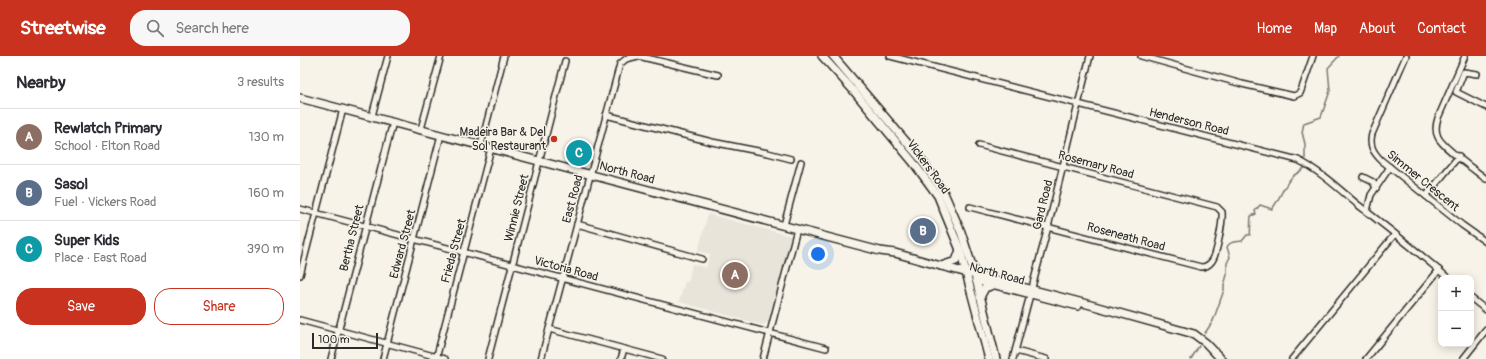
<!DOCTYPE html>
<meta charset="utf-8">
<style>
:root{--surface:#fff;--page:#f7f7f7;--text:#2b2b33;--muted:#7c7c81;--line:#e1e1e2;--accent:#c8321e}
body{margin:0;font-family:Pangolin,sans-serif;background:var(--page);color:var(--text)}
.controls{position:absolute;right:12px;bottom:12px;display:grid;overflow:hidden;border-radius:8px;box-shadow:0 2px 10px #0003}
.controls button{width:36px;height:36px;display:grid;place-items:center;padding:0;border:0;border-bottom:1px solid var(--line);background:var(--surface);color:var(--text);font:20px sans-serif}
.scale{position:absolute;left:12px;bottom:10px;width:66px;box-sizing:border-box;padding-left:4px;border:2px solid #2b2b2b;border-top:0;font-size:11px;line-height:14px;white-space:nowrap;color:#2b2b2b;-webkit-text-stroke:3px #f7f3e8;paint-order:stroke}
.you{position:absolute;left:518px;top:198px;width:14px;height:14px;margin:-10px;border:3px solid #fff;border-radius:50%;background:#1a73e8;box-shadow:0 0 0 6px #1a73e833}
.badge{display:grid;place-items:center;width:26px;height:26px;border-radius:50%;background:var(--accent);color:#fff;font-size:13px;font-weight:700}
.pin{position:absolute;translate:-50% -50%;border:2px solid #fff;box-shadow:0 1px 4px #0006}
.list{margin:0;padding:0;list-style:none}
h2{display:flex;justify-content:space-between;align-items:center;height:52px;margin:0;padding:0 16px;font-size:17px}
h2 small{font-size:13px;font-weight:400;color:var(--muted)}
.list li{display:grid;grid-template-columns:26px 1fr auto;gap:12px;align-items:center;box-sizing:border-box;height:56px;padding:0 16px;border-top:1px solid var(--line)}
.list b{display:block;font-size:15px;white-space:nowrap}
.list p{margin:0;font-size:13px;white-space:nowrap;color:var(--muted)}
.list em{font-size:13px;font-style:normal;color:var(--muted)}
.actions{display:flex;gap:8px;padding:12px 16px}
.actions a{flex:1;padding:9px 0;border:1px solid var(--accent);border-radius:16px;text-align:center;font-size:14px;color:var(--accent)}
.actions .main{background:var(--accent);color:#fff}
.icon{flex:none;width:22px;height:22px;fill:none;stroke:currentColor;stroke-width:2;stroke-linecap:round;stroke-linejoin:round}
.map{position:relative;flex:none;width:1186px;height:303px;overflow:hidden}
header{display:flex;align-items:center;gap:24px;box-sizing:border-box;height:56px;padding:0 20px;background:var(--accent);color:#fff}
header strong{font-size:19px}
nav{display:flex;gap:22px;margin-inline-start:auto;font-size:14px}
.search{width:280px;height:36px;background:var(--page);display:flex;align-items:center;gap:10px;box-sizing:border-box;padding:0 14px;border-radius:16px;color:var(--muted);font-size:15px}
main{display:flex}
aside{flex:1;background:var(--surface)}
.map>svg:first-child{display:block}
</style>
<header>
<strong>Streetwise</strong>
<div class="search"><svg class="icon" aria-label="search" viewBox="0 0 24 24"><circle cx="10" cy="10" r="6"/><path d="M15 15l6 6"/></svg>Search here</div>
<nav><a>Home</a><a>Map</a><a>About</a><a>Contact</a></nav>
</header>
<main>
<aside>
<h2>Nearby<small>3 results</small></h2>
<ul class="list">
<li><span class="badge" style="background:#8d6e63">A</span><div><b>Rewlatch Primary</b><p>School · Elton Road</p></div><em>130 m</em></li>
<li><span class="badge" style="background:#5c6f8a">B</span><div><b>Sasol</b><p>Fuel · Vickers Road</p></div><em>160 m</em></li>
<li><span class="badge" style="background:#0f9aa8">C</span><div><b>Super Kids</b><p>Place · East Road</p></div><em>390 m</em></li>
</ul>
<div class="actions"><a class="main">Save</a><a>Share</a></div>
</aside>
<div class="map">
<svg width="1186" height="303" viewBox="0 0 1186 303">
<rect width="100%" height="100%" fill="#f7f3e8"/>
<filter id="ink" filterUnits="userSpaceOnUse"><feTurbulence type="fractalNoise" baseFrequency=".025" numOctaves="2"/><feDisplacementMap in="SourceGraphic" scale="8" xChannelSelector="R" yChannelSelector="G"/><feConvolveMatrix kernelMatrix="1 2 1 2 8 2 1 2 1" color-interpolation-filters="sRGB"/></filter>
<g filter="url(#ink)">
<path fill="#e8e4da" d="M 408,158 L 491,180 L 469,266 L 463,269 L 379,246 L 385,225 L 388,226 L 392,208 L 406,212 L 410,198 L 398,195 Z"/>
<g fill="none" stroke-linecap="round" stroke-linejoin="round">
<g stroke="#7a7874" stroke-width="1.5">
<path d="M 1005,103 L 1005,88 L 1002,76 L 1004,67 L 1021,61 L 1030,35 L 1028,12 L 1039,0"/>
<path d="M 905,277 L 913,265 L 924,234 L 924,229 L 927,219 L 927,207 L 930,201 L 927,191 C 930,185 936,186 942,185 L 947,179 L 950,179 C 951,173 950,167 951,160 L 956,158 L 955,155 L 960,149 L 972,153 C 980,143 984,128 993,120 C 997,117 1000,116 1004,112"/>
<path d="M 891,303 L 899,290"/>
</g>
<defs>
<g id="minor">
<path d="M 338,0 L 418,19"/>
<path d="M 590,0 L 998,104 C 1020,115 1038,132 1057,148 C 1088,172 1118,196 1148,222"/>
<path d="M 841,0 L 942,28 L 994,40 L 1000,37 L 1002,32 L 1013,0"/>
<path d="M 1106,0 L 1072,78 C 1069,89 1073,96 1081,104 L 1162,169 L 1186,186"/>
<path d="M 1165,0 L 1138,62 C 1136,68 1135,75 1138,81 C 1142,91 1176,115 1186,123"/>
<path d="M 1177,18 L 1164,16 L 1156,36 L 1186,51"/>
<path d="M 306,59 L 412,86 L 468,97 L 491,103"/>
<path d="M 72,60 L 88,0"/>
<path d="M 121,73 L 141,0"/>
<path d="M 181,89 L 204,0"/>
<path d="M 1063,121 L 1073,126 L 1076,132"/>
<path d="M 1126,140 L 1159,100"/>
<path d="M 670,151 L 901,211 C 905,211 909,209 912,205 C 917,198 923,165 922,156 L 917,151 L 679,89"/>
<path d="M 0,153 L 526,292"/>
<path d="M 1067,155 L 1071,139 L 1090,111"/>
<path d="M 277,168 L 402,203"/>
<path d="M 484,169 L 501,106"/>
<path d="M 0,219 L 43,53"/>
<path d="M 1171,242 L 1186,254"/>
<path d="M 0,264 L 145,303"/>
<path d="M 249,273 L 362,303"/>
<path d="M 716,295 L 746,303"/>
<path d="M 31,303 L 93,66"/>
<path d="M 83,303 L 141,79"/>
<path d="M 136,303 L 191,92"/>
<path d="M 188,303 L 265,5"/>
<path d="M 241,303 L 320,8 L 326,3 L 338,0"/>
<path d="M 321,303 L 324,293"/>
<path d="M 463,303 L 497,173"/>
<path d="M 713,303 L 748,171 L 790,0"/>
<path d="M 992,303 L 1095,178"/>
<path d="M 1066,303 L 1139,214"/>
<path d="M 1163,303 L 1186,274"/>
</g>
<g id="tertiary">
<path d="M 0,42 L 580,195 L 595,197 L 641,210 L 787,248 L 894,278 L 906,287 L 921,303"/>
<path d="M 676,224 L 778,250"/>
</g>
<g id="secondary">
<path d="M 522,0 L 553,34 L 613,106 L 638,140 L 660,194 L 689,303"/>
<path d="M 533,0 L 620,102 L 644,137 L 661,176 L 675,219 L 696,303"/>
<path d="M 641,210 L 656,205 L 660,194"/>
<path d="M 680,241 L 685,232 L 693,229"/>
</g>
</defs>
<use href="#minor" stroke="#2b2b2b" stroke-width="8"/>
<use href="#tertiary" stroke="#2b2b2b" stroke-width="10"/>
<use href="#secondary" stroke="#2b2b2b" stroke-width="10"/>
<use href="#minor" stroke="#f7f3e8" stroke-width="5"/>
<use href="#tertiary" stroke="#f7f3e8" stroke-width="7"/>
<use href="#secondary" stroke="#f7f3e8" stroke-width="7"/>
</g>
</g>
<circle fill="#c8321e" stroke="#f7f3e8" stroke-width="1.5" cx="254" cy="83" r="4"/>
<g text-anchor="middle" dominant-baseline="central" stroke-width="3" stroke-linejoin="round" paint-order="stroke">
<g font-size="12" fill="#2b2b2b" stroke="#f7f3e8">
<text transform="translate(889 66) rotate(14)">Henderson Road</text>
<text transform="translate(796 109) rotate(15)">Rosemary Road</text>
<text transform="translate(628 111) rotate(54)">Vickers Road</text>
<text transform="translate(327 117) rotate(15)">North Road</text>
<text transform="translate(1123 125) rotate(39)">Simmer Crescent</text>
<text transform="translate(273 143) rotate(-75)">East Road</text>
<text transform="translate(743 149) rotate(-76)">Gard Road</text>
<text transform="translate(217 152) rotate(-76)">Winnie Street</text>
<text transform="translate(826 181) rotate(15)">Roseneath Road</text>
<text transform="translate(52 182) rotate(-76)">Bertha Street</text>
<text transform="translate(103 188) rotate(-75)">Edward Street</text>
<text transform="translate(154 195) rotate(-75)">Frieda Street</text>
<text transform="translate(266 213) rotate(15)">Victoria Road</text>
<text transform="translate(697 218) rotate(15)">North Road</text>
</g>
<g font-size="12" fill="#2b2b2b" stroke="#f7f3e8" text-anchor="end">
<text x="246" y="76">Madeira Bar &amp; Del<tspan x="246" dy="14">Sol Restaurant</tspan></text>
</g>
</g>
</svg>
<div class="controls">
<button>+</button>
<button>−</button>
</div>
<div class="scale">100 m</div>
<div class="you"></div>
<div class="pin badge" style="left:435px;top:219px;background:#8d6e63">A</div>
<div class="pin badge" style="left:623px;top:175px;background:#5c6f8a">B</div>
<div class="pin badge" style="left:279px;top:97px;background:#0f9aa8">C</div>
</div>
</main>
